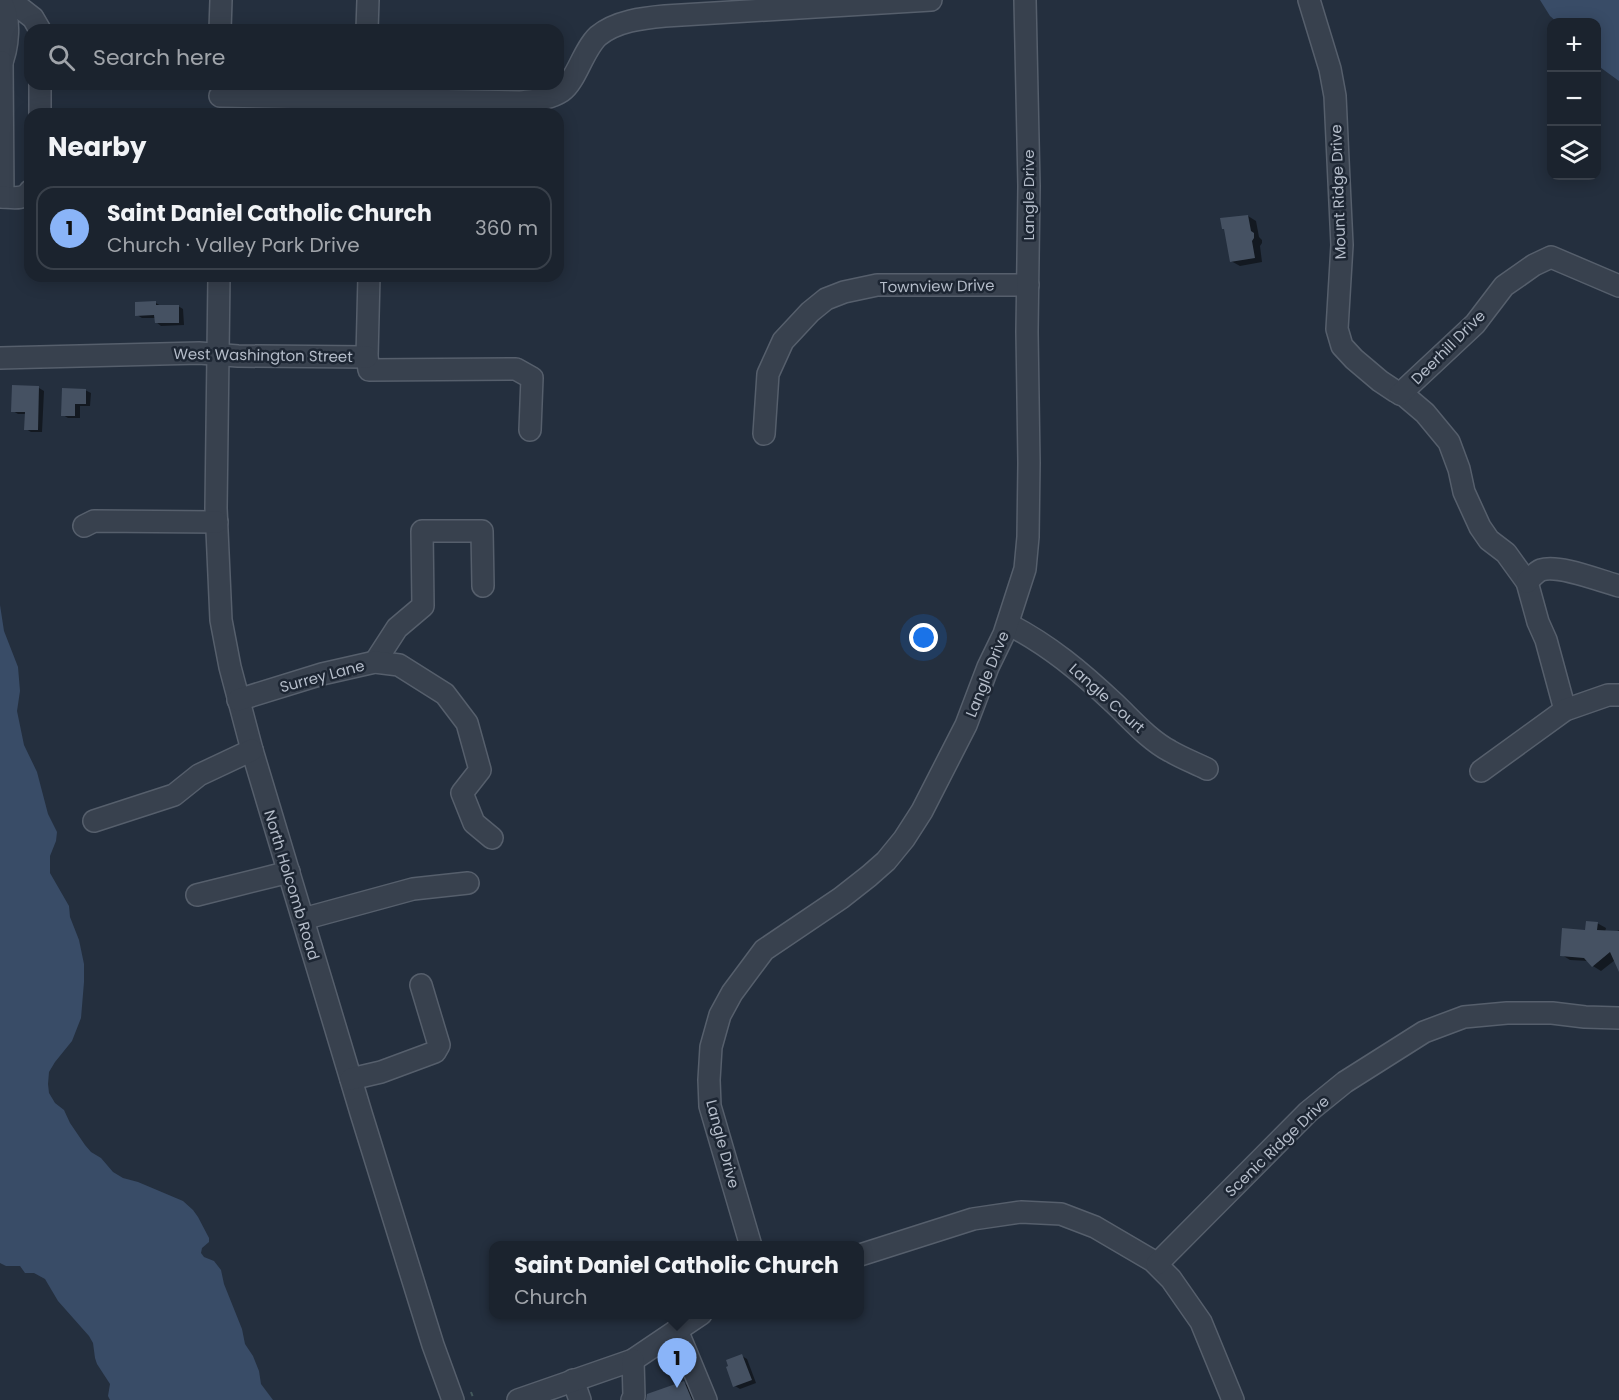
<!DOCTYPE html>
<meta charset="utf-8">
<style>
:root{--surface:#1b232e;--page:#282f3a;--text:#f1f3f6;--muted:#a0a4aa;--line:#39404a;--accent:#8ab4f8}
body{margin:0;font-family:Poppins,sans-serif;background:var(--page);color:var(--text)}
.controls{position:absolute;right:18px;top:18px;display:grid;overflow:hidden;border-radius:12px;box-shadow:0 3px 15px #0003}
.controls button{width:54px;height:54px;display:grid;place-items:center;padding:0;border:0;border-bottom:2px solid var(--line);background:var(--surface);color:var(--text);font:30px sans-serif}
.you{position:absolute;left:924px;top:638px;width:21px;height:21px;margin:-15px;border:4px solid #fff;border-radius:50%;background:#1a73e8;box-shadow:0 0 0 9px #1a73e833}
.badge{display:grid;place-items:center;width:39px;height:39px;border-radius:50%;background:var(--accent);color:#111;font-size:20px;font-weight:700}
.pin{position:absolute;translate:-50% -50px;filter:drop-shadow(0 2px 3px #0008)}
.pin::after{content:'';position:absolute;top:32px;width:21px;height:18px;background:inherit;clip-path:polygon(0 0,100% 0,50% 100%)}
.popup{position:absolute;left:489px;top:1241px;width:375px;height:78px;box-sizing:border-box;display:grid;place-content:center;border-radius:12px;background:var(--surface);filter:drop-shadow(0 2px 4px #0005);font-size:20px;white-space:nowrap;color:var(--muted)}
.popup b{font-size:22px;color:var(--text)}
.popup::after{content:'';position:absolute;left:50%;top:100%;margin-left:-12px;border:12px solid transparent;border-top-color:var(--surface)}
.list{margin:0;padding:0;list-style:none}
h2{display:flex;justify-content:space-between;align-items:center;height:78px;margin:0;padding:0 24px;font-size:26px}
h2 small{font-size:20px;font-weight:400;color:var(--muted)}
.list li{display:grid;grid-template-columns:39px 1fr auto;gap:18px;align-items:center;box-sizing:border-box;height:84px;margin:0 12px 12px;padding:0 12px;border:2px solid var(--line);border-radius:18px}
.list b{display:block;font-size:22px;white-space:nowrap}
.list p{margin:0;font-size:20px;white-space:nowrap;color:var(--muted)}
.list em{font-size:20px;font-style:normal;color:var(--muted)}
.icon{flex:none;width:33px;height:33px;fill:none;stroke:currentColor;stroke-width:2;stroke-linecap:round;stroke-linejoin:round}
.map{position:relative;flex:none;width:1619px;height:1400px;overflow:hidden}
.search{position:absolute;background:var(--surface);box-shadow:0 3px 15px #0003;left:24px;top:24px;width:540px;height:66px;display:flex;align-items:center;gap:15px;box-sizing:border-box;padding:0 21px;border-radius:18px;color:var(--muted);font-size:22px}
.panel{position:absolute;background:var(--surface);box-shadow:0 3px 15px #0003;left:24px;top:108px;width:540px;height:174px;border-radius:18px}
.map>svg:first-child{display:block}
</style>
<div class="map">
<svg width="1619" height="1400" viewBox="0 0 1619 1400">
<rect width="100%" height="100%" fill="#242f3e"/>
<g fill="#394c67">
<path d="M 1540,0 L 1619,0 L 1619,81 L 1597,65 L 1596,22 L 1557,22 L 1550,16 Z"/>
<path d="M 0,605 L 4,631 L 18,667 L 20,691 L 17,711 L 24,745 L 37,772 L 48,814 L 57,832 L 56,841 L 50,856 L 50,873 L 69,906 L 70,917 L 79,940 L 84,964 L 84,982 L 81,1018 L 72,1041 L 55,1062 L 49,1072 L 48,1084 L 49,1093 L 55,1103 L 64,1110 L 70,1123 L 85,1145 L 91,1152 L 101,1158 L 113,1172 L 123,1178 L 138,1182 L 183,1201 L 193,1210 L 198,1217 L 209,1238 L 209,1242 L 202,1248 L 201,1253 L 204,1257 L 214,1261 L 221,1270 L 224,1284 L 242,1329 L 245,1344 L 253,1356 L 259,1371 L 261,1384 L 273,1400 L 110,1400 L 108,1396 L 110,1384 L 97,1364 L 95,1358 L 93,1343 L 89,1336 L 58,1301 L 45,1279 L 34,1273 L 25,1273 L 20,1266 L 6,1266 L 0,1263 Z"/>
</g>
<g fill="#0007">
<path d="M 1248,216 L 1256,221 L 1259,237 L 1262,240 L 1262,243 L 1260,246 L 1262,262 L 1240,266 L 1231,261 Z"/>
<path d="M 156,303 L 161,306 L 178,306 L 183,309 L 184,325 L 161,326 L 156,322 L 156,318 L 142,318 L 137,315 Z"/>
<path d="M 39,388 L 44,391 L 42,432 L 31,432 L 26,429 L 26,414 L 18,414 L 13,411 Z"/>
<path d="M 85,390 L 91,393 L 90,406 L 80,406 L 80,418 L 68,418 L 63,415 Z"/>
<path d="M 1597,923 L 1606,928 L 1605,932 L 1614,933 L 1619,930 L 1619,969 L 1615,960 L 1601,971 L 1593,966 L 1589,961 L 1570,960 L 1562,955 L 1586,931 Z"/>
<path d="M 742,1356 L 747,1359 L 756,1383 L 740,1389 L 735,1386 Z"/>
<path d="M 684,1383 L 696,1390 L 700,1400 L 647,1400 Z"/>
</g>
<g fill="#455162">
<path d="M 1248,215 L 1251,231 L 1254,233 L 1254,238 L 1252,241 L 1255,258 L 1230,262 L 1224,229 L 1222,229 L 1220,218 Z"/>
<path d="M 156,301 L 156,305 L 179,305 L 179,323 L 155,323 L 154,315 L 135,316 L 135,302 Z"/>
<path d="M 12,385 L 39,386 L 38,430 L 24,430 L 25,412 L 11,412 Z"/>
<path d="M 62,388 L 86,389 L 86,404 L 75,404 L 75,416 L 61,416 Z"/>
<path d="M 1586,921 L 1598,922 L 1597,930 L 1619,931 L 1619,972 L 1610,952 L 1592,967 L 1584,958 L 1560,956 L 1562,928 L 1585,930 Z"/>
<path d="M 742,1354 L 752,1380 L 733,1387 L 726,1367 L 728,1366 L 726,1360 Z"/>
<path d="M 684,1381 L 692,1400 L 646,1400 L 647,1394 Z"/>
</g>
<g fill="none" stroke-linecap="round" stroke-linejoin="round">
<defs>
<g id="minor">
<path d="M 10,0 L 33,18 L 40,30"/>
<path d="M 1309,0 L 1330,69 L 1335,96 L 1342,245 L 1337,329 L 1342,346 L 1354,359 L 1380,381 L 1395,391 L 1405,396 L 1425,413 L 1449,442 L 1459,469 L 1464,492 L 1480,527 L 1489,540 L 1506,553 L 1527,582 L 1538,622 L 1546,640 L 1565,710"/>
<path d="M 0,1 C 12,17 8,49 0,67"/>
<path d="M 220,30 L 221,0"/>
<path d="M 367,30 L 368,0"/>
<path d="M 2,62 L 3,197"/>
<path d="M 220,96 L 521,102 C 535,100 550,99 562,91 C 576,81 583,50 598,36 C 616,21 643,18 665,16 L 931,0"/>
<path d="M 40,114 L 40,84"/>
<path d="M 0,197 C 10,197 24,201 30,191"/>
<path d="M 219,276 L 216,508 L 221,620 L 230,667 L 252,750 L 361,1113 L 433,1345 L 453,1400"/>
<path d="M 369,276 L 367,357 L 369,370 L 516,369 L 532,378 L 530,430"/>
<path d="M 0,358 L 199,353 L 238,356 L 367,357"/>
<path d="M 1400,394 L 1475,324 L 1504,286 L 1534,265 L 1551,257 L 1619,286"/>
<path d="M 764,434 L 768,374 L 783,341 L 810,312 L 826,299 L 844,292 L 877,285 L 1028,285"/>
<path d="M 84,526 L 94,521 L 217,522"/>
<path d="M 1527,582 C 1531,578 1536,572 1541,570 C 1559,564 1600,581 1619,586"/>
<path d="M 1008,624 C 1049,645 1081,672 1114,703 C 1131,719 1149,740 1170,751 C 1182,758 1195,763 1207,769"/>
<path d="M 375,662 L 397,628 L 423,606 L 422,531 L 482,531 L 483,586"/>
<path d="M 238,700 L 322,674 L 375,662 L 399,665 L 445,694 L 467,723 L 480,770 L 462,793 L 474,823 L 492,838"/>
<path d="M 1481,771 L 1565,710 L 1608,695 L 1619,695"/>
<path d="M 94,821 L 174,795 L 199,775 L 252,750"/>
<path d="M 197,895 L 289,872"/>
<path d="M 303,919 L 413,889 L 468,883"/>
<path d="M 351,1079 L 381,1072 L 435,1052 L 439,1045 L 421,985"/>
<path d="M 751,1246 L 710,1106 L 709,1080 L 711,1047 L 720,1015 L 732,993 L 764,950 L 841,898 L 869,876 L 886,861 L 904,839 L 922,811 L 966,725 L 988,667 L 1004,634 L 1025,569 L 1028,537 L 1029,463 L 1027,332 L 1029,186 L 1025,0"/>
<path d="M 860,1255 L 973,1219 L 1021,1212 L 1061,1214 L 1095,1227 L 1153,1261 L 1171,1279 L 1201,1322 L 1233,1400"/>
<path d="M 1157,1264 L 1308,1112 L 1345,1082 L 1424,1032 L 1464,1017 L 1507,1013 L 1552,1013 L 1585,1017 L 1619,1018"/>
<path d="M 677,1330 L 706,1400"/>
<path d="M 573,1380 L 580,1400"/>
<path d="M 518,1400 L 633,1360 L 701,1314"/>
<path d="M 632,1400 L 634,1396 L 633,1360"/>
</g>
</defs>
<use href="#minor" stroke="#565f6c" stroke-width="24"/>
<path stroke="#44595c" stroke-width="2" stroke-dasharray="4.5 4.5" stroke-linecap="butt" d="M 471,1392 L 474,1400"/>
<use href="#minor" stroke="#38414e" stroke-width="21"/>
</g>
<g text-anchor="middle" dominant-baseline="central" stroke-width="5" stroke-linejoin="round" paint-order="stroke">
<g font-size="15" fill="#b4bcc9" stroke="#1d2633">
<text transform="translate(1338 192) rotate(-92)">Mount Ridge Drive</text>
<text transform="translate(1028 195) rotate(-90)">Langle Drive</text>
<text transform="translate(937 286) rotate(-1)">Townview Drive</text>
<text transform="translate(1448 347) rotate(-45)">Deerhill Drive</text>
<text transform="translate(263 355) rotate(1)">West Washington Street</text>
<text transform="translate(987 674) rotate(-68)">Langle Drive</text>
<text transform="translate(322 676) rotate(-15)">Surrey Lane</text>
<text transform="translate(1107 698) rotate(42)">Langle Court</text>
<text transform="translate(292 885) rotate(73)">North Holcomb Road</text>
<text transform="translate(723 1144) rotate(75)">Langle Drive</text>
<text transform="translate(1277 1146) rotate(-44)">Scenic Ridge Drive</text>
</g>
</g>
</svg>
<div class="controls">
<button>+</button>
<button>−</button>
<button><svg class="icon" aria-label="layers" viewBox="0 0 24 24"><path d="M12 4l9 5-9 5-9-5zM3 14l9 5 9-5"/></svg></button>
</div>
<div class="you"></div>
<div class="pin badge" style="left:677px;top:1388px">1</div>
<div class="popup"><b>Saint Daniel Catholic Church</b>Church</div>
<div class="search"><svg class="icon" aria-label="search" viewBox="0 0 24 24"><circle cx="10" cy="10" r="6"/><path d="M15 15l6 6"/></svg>Search here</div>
<section class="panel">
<h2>Nearby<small></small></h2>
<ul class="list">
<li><span class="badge">1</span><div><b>Saint Daniel Catholic Church</b><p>Church · Valley Park Drive</p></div><em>360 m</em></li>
</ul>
</section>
</div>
